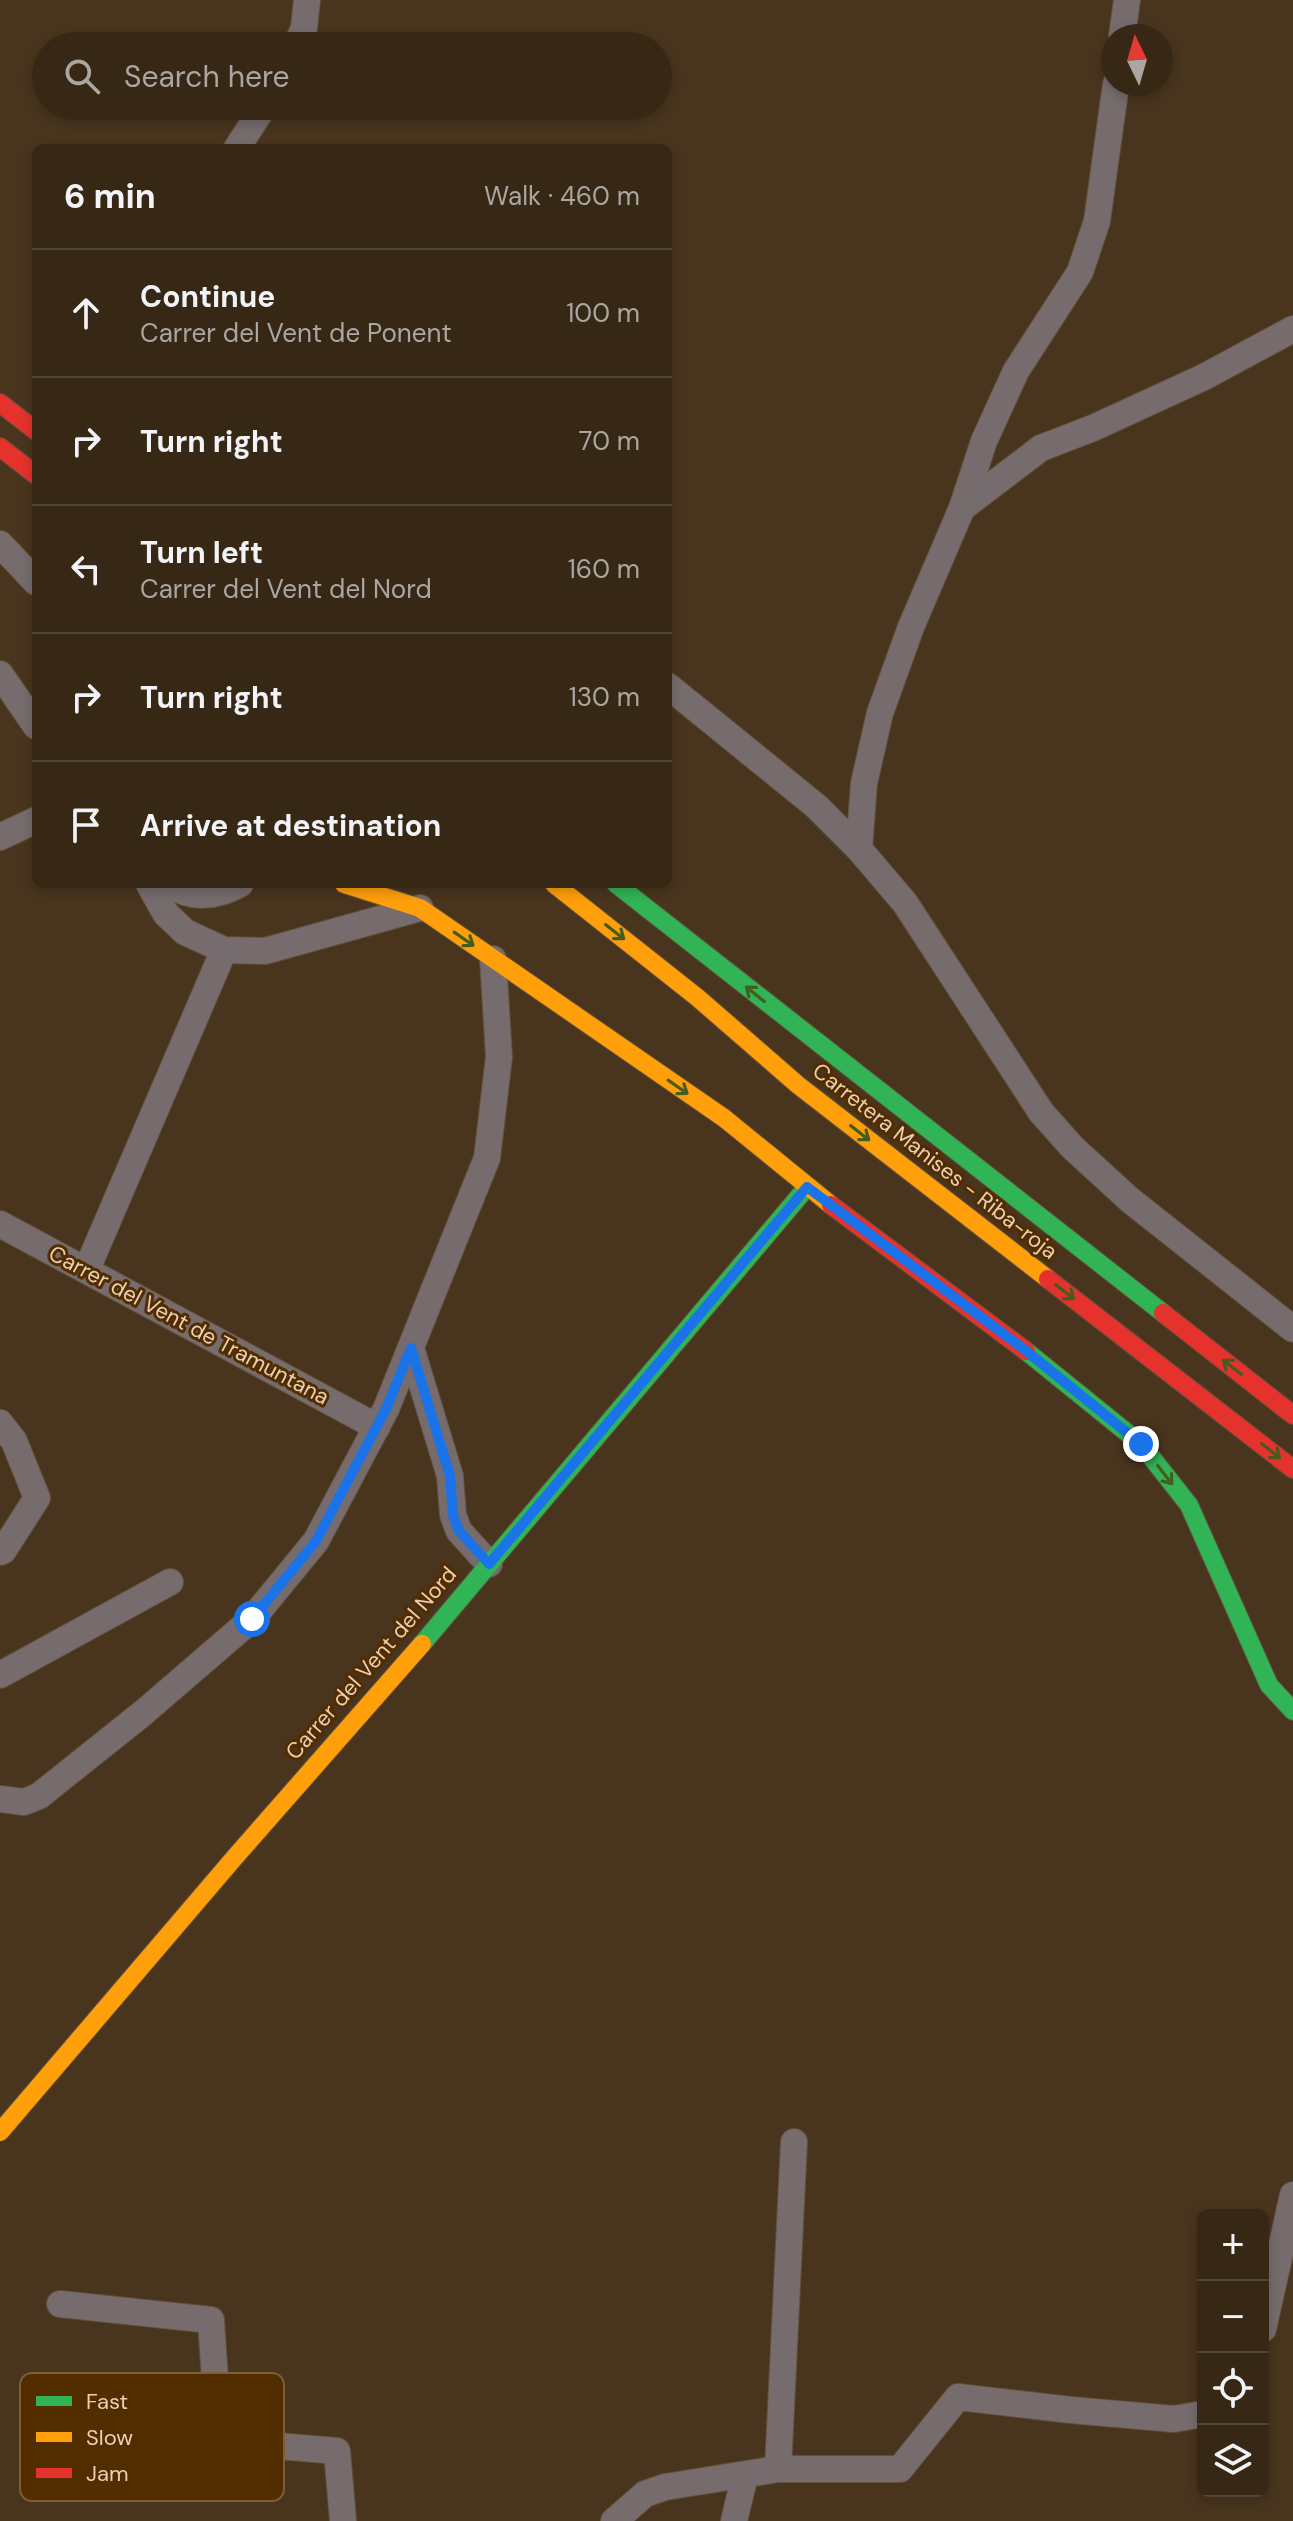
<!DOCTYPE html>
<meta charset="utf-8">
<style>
:root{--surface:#372816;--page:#3e301f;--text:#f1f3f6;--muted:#aaa6a1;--line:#514435}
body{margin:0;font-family:"DM Sans",sans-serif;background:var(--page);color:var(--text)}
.controls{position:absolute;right:24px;bottom:24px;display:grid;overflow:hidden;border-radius:12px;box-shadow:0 4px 12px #0003}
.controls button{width:72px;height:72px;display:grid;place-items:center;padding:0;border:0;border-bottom:2px solid var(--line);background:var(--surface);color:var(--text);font:40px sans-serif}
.compass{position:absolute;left:1101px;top:24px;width:72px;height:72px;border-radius:50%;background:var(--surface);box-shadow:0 4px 12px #0003;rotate:355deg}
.stop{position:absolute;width:24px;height:24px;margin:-18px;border:6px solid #1a73e8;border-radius:50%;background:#fff}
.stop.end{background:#1a73e8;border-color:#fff;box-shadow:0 2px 8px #0008}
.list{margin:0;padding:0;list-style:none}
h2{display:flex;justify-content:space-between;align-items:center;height:104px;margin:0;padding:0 32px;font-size:34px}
h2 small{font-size:26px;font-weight:400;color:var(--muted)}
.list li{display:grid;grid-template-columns:52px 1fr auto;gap:24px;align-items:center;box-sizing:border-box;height:128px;padding:0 32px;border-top:2px solid var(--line)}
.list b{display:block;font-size:30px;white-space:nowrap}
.list p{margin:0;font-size:26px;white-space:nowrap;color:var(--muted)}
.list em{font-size:26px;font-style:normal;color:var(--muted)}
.icon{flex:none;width:44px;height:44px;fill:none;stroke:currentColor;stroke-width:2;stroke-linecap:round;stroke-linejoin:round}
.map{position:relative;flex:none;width:1293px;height:2521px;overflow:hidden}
.search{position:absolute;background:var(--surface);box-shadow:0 4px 12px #0003;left:32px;top:32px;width:640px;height:88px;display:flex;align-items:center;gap:20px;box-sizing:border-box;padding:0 28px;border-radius:44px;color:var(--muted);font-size:30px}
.panel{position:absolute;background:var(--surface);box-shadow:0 4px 12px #0003;left:32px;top:144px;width:640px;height:744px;border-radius:12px}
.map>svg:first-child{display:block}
</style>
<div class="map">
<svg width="1293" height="2521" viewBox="0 0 1293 2521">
<rect width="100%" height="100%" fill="#49351d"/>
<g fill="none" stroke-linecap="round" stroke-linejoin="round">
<defs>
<g id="street">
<path d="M 1122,36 L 1127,0"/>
<path d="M 296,46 L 304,28 L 307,0"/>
<path d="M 237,148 L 264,106"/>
<path d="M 962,508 L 1041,448 L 1093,428 L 1204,377 L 1293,329"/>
<path d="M 0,544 L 36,582"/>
<path d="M 0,674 L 36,726"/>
<path d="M 668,686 L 816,806 L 859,849 L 905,903 L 1041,1112 L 1072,1147 L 1130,1200 L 1293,1329"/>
<path d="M 0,837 L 36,820"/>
<path d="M 859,849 L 864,783 L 880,713 L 911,627 L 962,508 L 984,441 L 1016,371 L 1080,272 L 1097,221 L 1116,84"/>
<path d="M 149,884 L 166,914 L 185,932 L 224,950 L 265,951 L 420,908"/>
<path d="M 169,884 C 191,900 217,897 240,884"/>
<path d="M 0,1224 L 377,1427"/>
<path d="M 87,1269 L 224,950"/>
<path d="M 411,1348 L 450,1476 L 453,1515 L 459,1531 L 489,1564"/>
<path d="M 0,1423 L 14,1441 L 37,1498 L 3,1551 L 0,1552"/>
<path d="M 0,1675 L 170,1582"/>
<path d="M 0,1799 L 24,1802 L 39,1796 L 143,1713 L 252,1619 L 316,1541 L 386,1409 L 487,1158 L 499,1057 L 493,959"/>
<path d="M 60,2304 L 211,2320 L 219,2441 L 337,2451 L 343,2521"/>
<path d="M 1263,2329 L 1293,2195"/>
<path d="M 778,2469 L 794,2142"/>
<path d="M 614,2521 L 645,2494 L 665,2487 L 778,2469 L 900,2469 L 958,2397 L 1071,2410 L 1174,2419 L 1203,2414"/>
<path d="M 734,2521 L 745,2475"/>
</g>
<g id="fast">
<path d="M 616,884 L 1163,1313"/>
<path d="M 1026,1351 L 1141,1444 L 1189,1505 L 1269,1685 L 1293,1711"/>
<path d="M 422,1644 L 807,1187"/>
</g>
<g id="slow">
<path d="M 344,884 L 420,908 L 724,1118 L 831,1205"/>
<path d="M 554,884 L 698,998 L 798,1085 L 1048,1279"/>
<path d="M 0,2132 L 235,1857 L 422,1644"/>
</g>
<g id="jam">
<path d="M 0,403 L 36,431"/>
<path d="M 0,447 L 36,475"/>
<path d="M 831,1205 L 1026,1351"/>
<path d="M 1048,1279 L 1293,1469"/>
<path d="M 1163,1313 L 1293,1415"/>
</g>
</defs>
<use href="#street" stroke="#63503b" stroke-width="28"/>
<use href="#fast" stroke="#63503b" stroke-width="20"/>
<use href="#slow" stroke="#63503b" stroke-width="20"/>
<use href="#jam" stroke="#63503b" stroke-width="20"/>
<use href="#street" stroke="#766c6e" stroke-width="26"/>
<use href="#fast" stroke="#30b455" stroke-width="18"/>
<use href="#slow" stroke="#ff9f0a" stroke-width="18"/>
<use href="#jam" stroke="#e5322d" stroke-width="18"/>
</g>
<defs><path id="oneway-shaft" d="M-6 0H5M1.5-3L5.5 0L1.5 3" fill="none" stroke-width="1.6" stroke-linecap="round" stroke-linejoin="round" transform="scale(2)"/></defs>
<g stroke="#455c1e">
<use href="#oneway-shaft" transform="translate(615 932) rotate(38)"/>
<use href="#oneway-shaft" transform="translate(464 939) rotate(35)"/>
<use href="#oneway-shaft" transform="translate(755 994) rotate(-141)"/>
<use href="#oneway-shaft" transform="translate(678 1087) rotate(35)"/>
<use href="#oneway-shaft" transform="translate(860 1133) rotate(38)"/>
<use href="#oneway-shaft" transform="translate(1065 1292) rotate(38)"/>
<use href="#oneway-shaft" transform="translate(1232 1367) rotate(-142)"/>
<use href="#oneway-shaft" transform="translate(1271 1451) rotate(38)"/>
<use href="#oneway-shaft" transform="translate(1165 1475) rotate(52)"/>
</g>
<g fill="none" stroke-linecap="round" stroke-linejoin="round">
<path stroke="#1a73e8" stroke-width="10" d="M 252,1619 L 316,1541 L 386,1409 L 411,1348 L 450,1476 L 453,1515 L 459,1531 L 489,1564 L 807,1187 L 1025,1350 L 1141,1444"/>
</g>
<g text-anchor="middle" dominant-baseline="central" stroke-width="6" stroke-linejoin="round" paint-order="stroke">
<g font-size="22" fill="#ebcfb4" stroke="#512d00">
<text transform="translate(935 1161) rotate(38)">Carretera Manises - Riba-roja</text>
<text transform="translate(189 1325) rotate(28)">Carrer del Vent de Tramuntana</text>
<text transform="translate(371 1663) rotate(-49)">Carrer del Vent del Nord</text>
</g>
</g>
<rect x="20" y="2373" width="264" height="128" rx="12" fill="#512d00" stroke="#7f5e36" stroke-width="2"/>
<rect x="36" y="2396" width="36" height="10" fill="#30b455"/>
<rect x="36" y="2432" width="36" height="10" fill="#ff9f0a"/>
<rect x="36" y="2468" width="36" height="10" fill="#e5322d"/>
<g font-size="22" fill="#ebcfb4">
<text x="86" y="2409">Fast</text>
<text x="86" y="2445">Slow</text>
<text x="86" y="2481">Jam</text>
</g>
</svg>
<div class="controls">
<button>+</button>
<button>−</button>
<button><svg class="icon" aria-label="locate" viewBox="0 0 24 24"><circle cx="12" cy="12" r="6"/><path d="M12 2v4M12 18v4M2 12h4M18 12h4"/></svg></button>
<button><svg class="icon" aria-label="layers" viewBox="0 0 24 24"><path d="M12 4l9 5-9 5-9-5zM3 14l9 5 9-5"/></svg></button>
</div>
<svg class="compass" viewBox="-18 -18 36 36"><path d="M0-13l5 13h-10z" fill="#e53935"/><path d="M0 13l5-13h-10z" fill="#aaa6a1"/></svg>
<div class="stop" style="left:252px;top:1619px"></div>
<div class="stop end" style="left:1141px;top:1444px"></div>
<div class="search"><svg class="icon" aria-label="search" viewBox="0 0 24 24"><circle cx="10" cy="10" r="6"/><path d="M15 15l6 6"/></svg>Search here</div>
<section class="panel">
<h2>6 min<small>Walk · 460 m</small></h2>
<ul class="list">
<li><svg class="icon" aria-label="ahead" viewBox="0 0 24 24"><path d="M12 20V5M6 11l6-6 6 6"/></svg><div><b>Continue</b><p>Carrer del Vent de Ponent</p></div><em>100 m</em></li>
<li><svg class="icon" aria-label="right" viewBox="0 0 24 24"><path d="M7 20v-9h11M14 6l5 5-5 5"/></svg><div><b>Turn right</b></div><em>70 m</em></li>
<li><svg class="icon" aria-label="left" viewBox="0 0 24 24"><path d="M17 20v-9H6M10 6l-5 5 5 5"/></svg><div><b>Turn left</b><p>Carrer del Vent del Nord</p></div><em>160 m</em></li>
<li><svg class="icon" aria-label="right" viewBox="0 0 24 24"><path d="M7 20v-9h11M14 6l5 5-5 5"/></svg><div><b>Turn right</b></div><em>130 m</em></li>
<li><svg class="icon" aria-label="arrive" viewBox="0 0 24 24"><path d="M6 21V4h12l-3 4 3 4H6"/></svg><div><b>Arrive at destination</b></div></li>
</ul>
</section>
</div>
